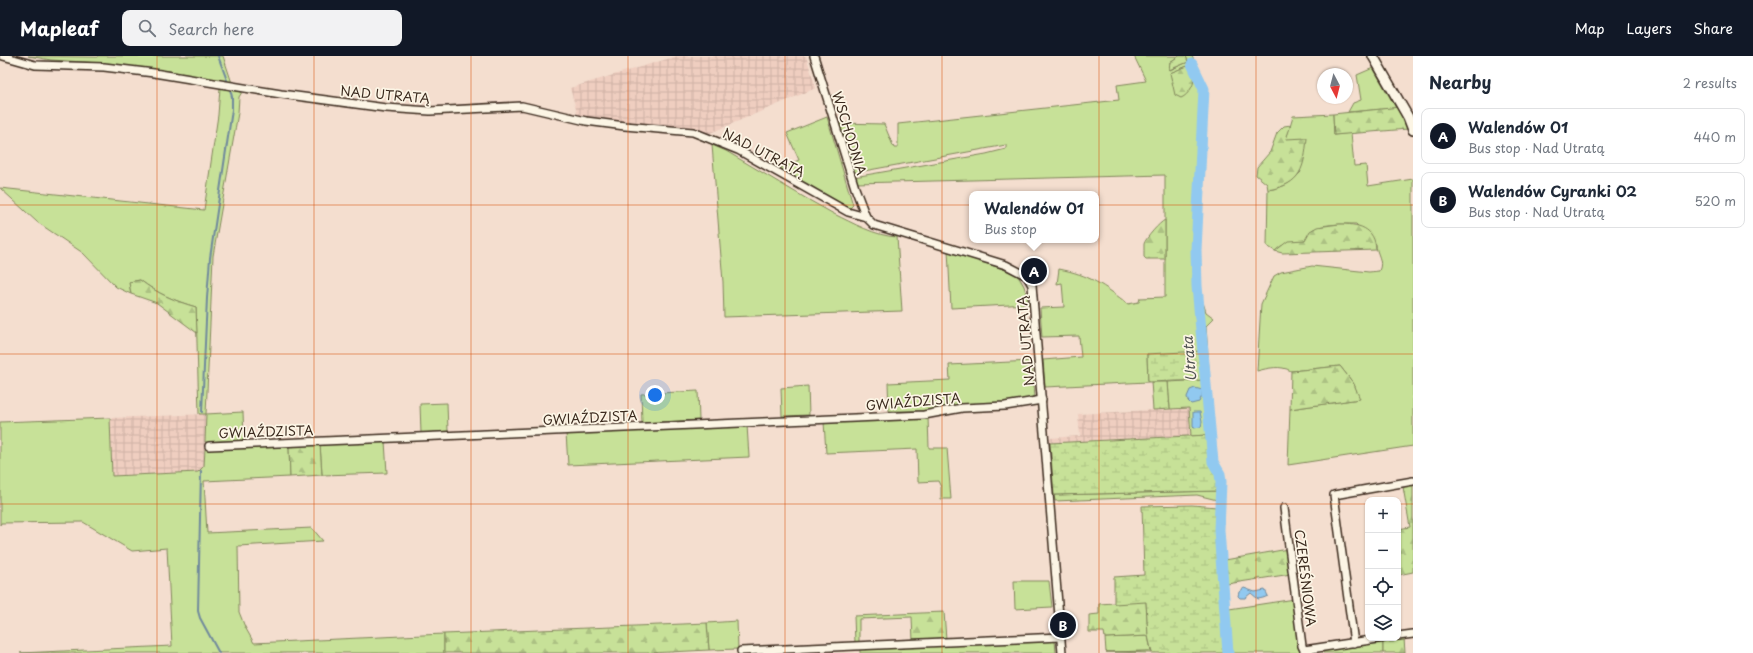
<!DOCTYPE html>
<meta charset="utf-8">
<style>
:root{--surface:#fff;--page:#f2f2f3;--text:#1f2937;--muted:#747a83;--line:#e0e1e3;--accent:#111827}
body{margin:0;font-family:"Playpen Sans",sans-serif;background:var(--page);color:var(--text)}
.controls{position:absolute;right:12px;bottom:12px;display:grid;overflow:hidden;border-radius:8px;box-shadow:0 1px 3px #0004}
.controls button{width:36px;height:36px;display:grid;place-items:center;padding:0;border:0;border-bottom:1px solid var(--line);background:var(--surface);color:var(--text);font:20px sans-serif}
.compass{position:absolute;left:1317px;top:12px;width:36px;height:36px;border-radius:50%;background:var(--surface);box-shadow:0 1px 3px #0004;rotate:173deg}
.you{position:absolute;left:655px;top:339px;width:14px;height:14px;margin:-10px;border:3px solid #fff;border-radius:50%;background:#1a73e8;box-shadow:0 0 0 6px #1a73e833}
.badge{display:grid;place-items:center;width:26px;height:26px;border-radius:50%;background:var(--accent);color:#fff;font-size:13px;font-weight:700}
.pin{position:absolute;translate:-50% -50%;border:2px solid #fff;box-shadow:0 1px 4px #0006}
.popup{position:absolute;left:969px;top:135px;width:130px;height:52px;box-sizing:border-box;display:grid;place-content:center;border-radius:8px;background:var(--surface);filter:drop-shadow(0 1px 3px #0005);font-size:13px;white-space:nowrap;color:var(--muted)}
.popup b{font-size:15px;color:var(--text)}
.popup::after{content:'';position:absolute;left:50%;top:100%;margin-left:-8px;border:8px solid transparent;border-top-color:var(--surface)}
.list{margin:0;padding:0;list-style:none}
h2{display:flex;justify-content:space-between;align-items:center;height:52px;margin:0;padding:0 16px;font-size:17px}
h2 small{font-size:13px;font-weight:400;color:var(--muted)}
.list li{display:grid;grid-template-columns:26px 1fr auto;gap:12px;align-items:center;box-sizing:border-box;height:56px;margin:0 8px 8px;padding:0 8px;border:1px solid var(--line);border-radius:8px}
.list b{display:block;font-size:15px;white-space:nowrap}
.list p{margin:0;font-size:13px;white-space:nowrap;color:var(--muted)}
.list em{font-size:13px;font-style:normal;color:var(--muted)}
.icon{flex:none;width:22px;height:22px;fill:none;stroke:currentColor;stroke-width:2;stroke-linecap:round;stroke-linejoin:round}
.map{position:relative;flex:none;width:1413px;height:597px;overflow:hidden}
header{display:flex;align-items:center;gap:24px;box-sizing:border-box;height:56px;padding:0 20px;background:var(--accent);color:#fff}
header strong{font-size:19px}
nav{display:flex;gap:22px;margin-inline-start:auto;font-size:14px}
.search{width:280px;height:36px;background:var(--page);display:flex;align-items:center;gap:10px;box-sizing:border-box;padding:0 14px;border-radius:8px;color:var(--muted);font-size:15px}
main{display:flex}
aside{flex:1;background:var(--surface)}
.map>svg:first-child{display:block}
</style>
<header>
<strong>Mapleaf</strong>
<div class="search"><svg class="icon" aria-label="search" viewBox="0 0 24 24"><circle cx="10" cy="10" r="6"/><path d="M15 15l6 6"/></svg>Search here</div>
<nav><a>Map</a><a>Layers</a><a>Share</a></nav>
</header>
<main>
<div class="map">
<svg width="1413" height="597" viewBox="0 0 1413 597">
<defs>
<pattern id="industrial-grid" width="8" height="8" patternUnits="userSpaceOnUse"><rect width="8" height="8" fill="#efcec0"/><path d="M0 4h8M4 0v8" fill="none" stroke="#ceb1a5"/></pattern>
<pattern id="forest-firs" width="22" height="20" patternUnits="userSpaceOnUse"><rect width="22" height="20" fill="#c7e198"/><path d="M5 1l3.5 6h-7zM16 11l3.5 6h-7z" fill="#acc183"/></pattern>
<pattern id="wetland-marsh" width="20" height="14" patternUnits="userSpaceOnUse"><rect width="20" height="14" fill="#c7e198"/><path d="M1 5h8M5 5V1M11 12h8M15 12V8" fill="none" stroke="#acc183"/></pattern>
</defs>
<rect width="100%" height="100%" fill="#f4decf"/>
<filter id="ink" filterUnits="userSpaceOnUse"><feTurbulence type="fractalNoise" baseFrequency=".025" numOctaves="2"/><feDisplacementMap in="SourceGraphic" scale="8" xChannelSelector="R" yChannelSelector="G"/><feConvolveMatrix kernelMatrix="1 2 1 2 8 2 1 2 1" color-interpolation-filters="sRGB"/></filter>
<g filter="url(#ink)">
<g fill="url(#industrial-grid)">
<path d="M 677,0 L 806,0 L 816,32 L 708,78 L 696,71 L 644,69 L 578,60 L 570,32 Z"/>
<path d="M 1189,352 L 1191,380 L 1050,387 L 1049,382 L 1080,380 L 1078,358 Z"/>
<path d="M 206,358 L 204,410 L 198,416 L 112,420 L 110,362 Z"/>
</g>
<g fill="#c7e198" stroke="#81865b" fill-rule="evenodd">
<path d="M 28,0 L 97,1 L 98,0 L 223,0 L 232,27 L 169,15 L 100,7 L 51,4 Z"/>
<path d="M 1134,0 L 1179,0 L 1170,6 L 1170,14 L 1188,6 L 1186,0 L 1192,0 L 1206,33 L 1199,194 L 1202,243 L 1206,256 L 1214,262 L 1206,270 L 1215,400 L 1224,421 L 1223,479 L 1229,553 L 1295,543 L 1302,597 L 1226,597 L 1217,467 L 1217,444 L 1197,439 L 1055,445 L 1054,439 L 1218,435 L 1218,421 L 1211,408 L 1208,379 L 1191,380 L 1189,352 L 1170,353 L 1168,326 L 1205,324 L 1147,298 L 1148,326 L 1045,331 L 1043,304 L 1081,301 L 1079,280 L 1042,281 L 1040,252 L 1064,251 L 1062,227 L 1057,228 L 1059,213 C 1090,219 1103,229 1128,248 L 1139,246 L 1140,242 L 1165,241 L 1165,119 L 856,127 L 854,121 L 986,98 L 1006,93 L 1006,89 L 853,117 L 838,67 L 884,68 L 894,92 L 898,92 L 898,68 L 1119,44 L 1117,29 L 1146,25 ZM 1190,9 L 1195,19 L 1170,17 Z"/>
<path d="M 1373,12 L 1396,52 L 1348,56 L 1353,47 L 1361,44 L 1357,19 Z"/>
<path d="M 220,32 L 242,36 L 239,41 L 238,57 L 213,200 L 206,358 L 243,356 L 244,384 L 205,386 L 206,358 L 199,358 L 196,251 C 175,245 158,238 140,224 L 129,226 L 131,238 L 116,231 L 83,197 L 37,166 L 0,132 L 204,154 L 218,59 Z"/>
<path d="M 1333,58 L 1334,79 L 1351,77 L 1354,110 L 1366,109 L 1368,130 L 1413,123 L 1413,390 L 1288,409 L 1290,353 L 1359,343 L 1354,328 L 1340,310 L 1291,315 C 1281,309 1268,312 1257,315 L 1261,248 L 1274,220 L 1281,216 L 1312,210 L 1369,216 L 1379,215 C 1384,204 1376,198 1376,188 L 1356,168 C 1345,168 1318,167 1310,176 C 1308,179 1307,182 1305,184 L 1281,190 L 1275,195 L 1267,190 L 1268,134 C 1285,131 1289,128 1301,116 L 1286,83 L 1293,60 Z"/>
<path d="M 827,61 L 853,149 L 850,152 L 780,112 L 799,104 L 787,77 Z"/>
<path d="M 712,89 L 726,95 C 762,116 797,138 834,158 C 853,167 875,180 897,181 L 902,255 L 724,261 L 723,226 Z"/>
<path d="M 948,194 L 1017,218 L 1024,230 L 1029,248 L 951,252 Z"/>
<path d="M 1032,305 L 1035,342 L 1021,346 L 917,355 L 889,355 L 888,327 L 950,324 L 949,309 Z"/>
<path d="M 808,330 L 809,359 L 782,360 L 781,332 Z"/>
<path d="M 698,335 L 699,364 L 642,367 L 641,338 Z"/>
<path d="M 447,347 L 448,375 L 421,377 L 420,348 Z"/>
<path d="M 928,361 L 929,392 L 947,392 L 951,443 L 941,443 L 941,431 L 938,425 L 918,426 L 917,393 L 826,397 L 824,366 Z"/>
<path d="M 110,362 L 112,420 L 198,416 L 204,410 L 205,393 L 289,390 L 290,421 L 204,425 L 207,477 L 312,472 L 323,485 L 238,490 L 239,556 L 245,571 L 254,587 L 444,578 L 444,597 L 20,597 L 172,590 L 167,492 L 132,495 L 83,466 L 1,467 L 0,469 L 0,366 Z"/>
<path d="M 747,369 L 749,401 L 568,409 L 566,377 Z"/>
<path d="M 385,385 L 387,417 L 322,419 L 320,388 Z"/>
<path d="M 1014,525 L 1049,525 L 1052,551 L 1015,553 Z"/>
<path d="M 737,565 L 738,593 L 709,594 L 707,567 Z"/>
<path d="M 1148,580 L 1151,595 L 1106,596 L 1105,582 Z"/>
<path d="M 1052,584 L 1055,585 L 1056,597 L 860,597 L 860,592 Z"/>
<path d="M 1383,585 L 1383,597 L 1323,597 L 1323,595 Z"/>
</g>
<g fill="url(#forest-firs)" stroke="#81865b">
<path d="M 1179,0 L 1186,0 L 1188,6 L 1169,14 L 1170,6 Z"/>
<path d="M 1190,9 C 1191,11 1194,15 1194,18 C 1196,26 1189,39 1181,42 L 1175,39 L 1170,17 Z"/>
<path d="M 1400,51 L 1408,73 L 1334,79 L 1333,58 Z"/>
<path d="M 1291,69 L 1286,83 L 1307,82 C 1304,112 1302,128 1268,134 L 1267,128 L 1256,119 L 1257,111 L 1270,96 L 1277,77 L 1284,70 Z"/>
<path d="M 1165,164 L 1165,203 L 1146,203 L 1144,201 C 1144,197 1144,192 1144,188 C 1145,183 1160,166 1165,164 Z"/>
<path d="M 1339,168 C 1358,168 1375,171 1376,194 L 1282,197 L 1275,195 L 1288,185 L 1305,184 L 1310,175 L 1317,171 Z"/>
<path d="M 140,224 C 158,238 175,245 196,251 L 197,277 L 157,247 L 131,238 L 129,226 Z"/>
<path d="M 1340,310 L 1354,328 L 1360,343 L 1290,353 L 1291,315 Z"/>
<path d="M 1151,326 L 1168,326 L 1170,353 L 1153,354 Z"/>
<path d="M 320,388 L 322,419 L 290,421 L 289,390 Z"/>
<path d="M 1413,429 L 1413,516 L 1398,519 L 1398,473 L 1410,471 L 1403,431 Z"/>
<path d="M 1288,493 L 1291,518 L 1227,528 L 1225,504 Z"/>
<path d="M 1146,545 L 1148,580 L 1105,582 L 1104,576 L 1089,576 L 1089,559 L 1099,558 L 1099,548 Z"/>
<path d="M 944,556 L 946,583 L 913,585 L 912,561 L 859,563 L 859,587 L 855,587 L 854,560 Z"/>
<path d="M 707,567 L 709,594 L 650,597 L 444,597 L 444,578 Z"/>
<path d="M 1404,582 L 1405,597 L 1383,597 L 1383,585 Z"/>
<path d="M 1151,595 L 1152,597 L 1106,596 Z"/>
</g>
<g fill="url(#wetland-marsh)" stroke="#81865b">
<path d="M 1202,295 L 1205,324 L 1148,326 L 1147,298 Z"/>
<path d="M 1208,379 L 1211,408 L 1218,421 L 1218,435 L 1054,439 L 1050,387 Z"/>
<path d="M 1192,449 L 1217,451 L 1226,597 L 1152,597 L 1148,580 L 1146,546 L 1114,548 L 1114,521 L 1144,519 L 1142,450 Z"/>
</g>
<g fill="#91c9f0" stroke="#6f899c">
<path d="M 1195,332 L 1202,334 L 1202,340 L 1199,346 L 1191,348 L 1188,345 L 1187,341 L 1190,334 Z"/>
<path d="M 1193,356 L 1200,356 L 1202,366 L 1201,371 L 1194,372 L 1193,371 Z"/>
<path d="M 1244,532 L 1255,536 L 1265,534 L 1268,540 L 1263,542 L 1258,543 L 1251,537 L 1245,542 L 1240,542 L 1238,540 L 1239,536 Z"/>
</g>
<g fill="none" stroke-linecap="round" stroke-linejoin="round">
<g stroke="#6f899c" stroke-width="2">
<path d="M 218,0 L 228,27"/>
<path d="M 202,356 L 207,242 L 210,202 L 232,54 L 232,41 L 230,33"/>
<path d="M 201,415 L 198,555 L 200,562 L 219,597"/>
</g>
<path stroke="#91c9f0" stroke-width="11" d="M 1192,8 L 1204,33 L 1196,194 L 1197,230 L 1213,406 L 1220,418 L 1221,426 L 1219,474 L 1228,597"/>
<defs>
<g id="street">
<path d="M 3,0 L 35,9 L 104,11 L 154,17 L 281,38 L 386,52 L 430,55 L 522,50 L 586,65 L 625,70 L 693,76 L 738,94 L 848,156 L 866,161 L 874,169 L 1006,209 L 1027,220 L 1032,229 L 1062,597"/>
<path d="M 814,0 L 855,132 L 866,161"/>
<path d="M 209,390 L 924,359 L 962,352 L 1005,350 L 1042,344"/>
<path d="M 1284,452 L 1302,590 L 1304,594 L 1384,582"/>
<path d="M 1398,580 L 1413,578"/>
<path d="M 1354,587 L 1334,439 L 1413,425"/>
<path d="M 741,595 L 1060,581"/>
</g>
<path id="secondary" d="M 1373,0 L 1408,61 L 1413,74"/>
</defs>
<use href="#street" stroke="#3b2a1e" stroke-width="10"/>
<use href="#secondary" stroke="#3b2a1e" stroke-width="12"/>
<use href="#street" stroke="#fcf5e5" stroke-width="7"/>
<use href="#secondary" stroke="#fcf5e5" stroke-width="9"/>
</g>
</g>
<path fill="none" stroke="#d7540e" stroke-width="1" stroke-opacity="0.55" d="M 157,0 L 157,597M 314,0 L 314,597M 471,0 L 471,597M 628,0 L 628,597M 785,0 L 785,597M 942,0 L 942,597M 1099,0 L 1099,597M 1256,0 L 1256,597M 0,149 L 1413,149M 0,298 L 1413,298M 0,448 L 1368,448M 1398,448 L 1413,448"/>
<g text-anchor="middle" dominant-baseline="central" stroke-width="3.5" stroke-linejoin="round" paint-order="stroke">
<g font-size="13" fill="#3b2a1e" stroke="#fcf5e5">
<text transform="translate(385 38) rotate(5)">NAD UTRATĄ</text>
<text transform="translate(850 77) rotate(73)">WSCHODNIA</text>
<text transform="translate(764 96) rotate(27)">NAD UTRATĄ</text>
<text transform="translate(1025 285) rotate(-95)">NAD UTRATĄ</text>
<text transform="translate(913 345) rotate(-5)">GWIAŹDZISTA</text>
<text transform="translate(590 361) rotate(-3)">GWIAŹDZISTA</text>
<text transform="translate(266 375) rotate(-2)">GWIAŹDZISTA</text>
<text transform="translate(1306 522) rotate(83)">CZEREŚNIOWA</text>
</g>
<g font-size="14" font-style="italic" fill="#505252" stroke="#fcf5e5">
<text transform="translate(1189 303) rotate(-95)">Utrata</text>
</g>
</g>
</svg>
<div class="controls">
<button>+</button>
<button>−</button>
<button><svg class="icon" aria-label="locate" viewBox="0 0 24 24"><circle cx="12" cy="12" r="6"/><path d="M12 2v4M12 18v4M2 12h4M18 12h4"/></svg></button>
<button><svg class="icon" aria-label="layers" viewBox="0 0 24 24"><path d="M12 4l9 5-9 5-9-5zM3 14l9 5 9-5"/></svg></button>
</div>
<svg class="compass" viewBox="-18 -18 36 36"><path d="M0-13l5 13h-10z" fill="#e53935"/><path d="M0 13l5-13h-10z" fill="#747a83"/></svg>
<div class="you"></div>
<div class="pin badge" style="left:1034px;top:215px">A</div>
<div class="popup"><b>Walendów 01</b>Bus stop</div>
<div class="pin badge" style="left:1063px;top:569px">B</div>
</div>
<aside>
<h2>Nearby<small>2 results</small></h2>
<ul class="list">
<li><span class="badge">A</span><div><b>Walendów 01</b><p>Bus stop · Nad Utratą</p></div><em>440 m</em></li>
<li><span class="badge">B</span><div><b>Walendów Cyranki 02</b><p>Bus stop · Nad Utratą</p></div><em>520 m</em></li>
</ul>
</aside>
</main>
